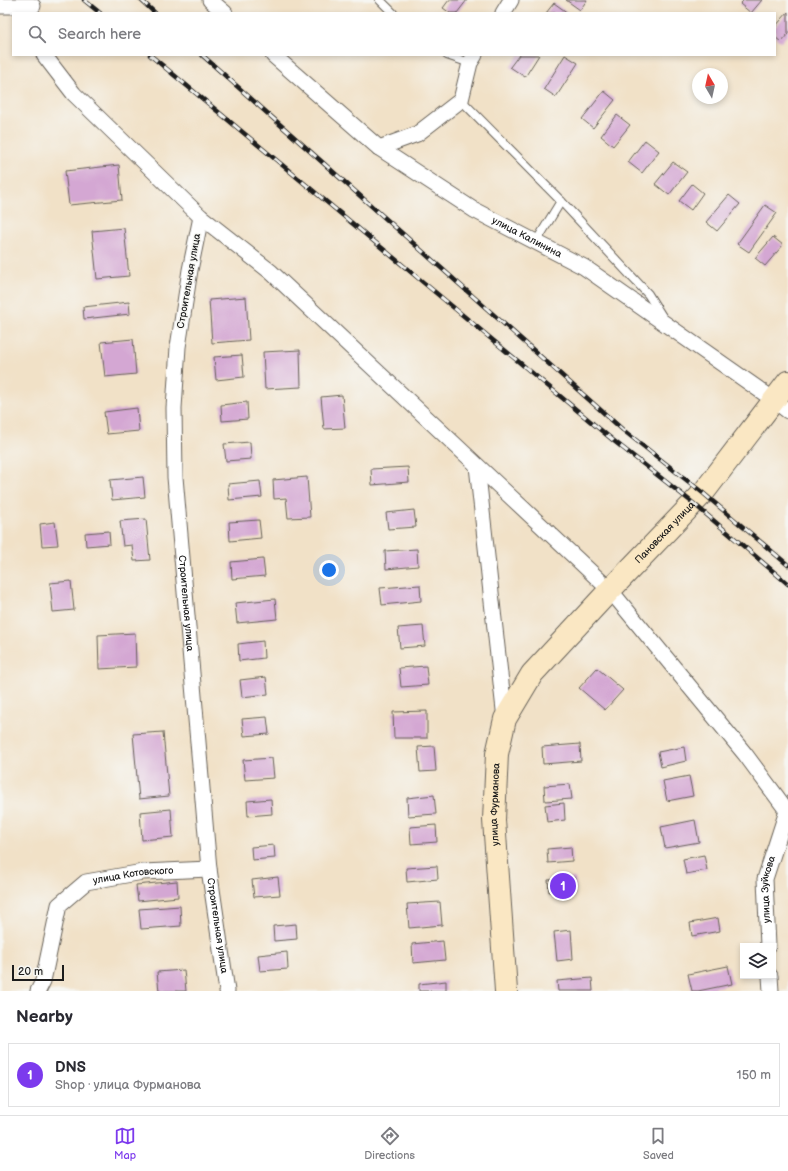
<!DOCTYPE html>
<meta charset="utf-8">
<style>
:root{--surface:#fff;--page:#f2f2f3;--text:#2b2b33;--muted:#7c7c81;--line:#e1e1e2;--accent:#7c3aed}
body{margin:0;font-family:"Balsamiq Sans",sans-serif;background:var(--page);color:var(--text)}
.controls{position:absolute;right:12px;bottom:12px;display:grid;overflow:hidden;border-radius:0px;box-shadow:0 2px 6px #0003}
.controls button{width:36px;height:36px;display:grid;place-items:center;padding:0;border:0;border-bottom:1px solid var(--line);background:var(--surface);color:var(--text);font:20px sans-serif}
.compass{position:absolute;left:692px;top:68px;width:36px;height:36px;border-radius:50%;background:var(--surface);box-shadow:0 2px 6px #0003;rotate:351deg}
.scale{position:absolute;left:12px;bottom:10px;width:52px;box-sizing:border-box;padding-left:4px;border:2px solid #1c1c1c;border-top:0;font-size:11px;line-height:14px;white-space:nowrap;color:#1c1c1c;-webkit-text-stroke:3px #f6f6f2;paint-order:stroke}
.you{position:absolute;left:329px;top:570px;width:14px;height:14px;margin:-10px;border:3px solid #fff;border-radius:50%;background:#1a73e8;box-shadow:0 0 0 6px #1a73e833}
.badge{display:grid;place-items:center;width:26px;height:26px;border-radius:50%;background:var(--accent);color:#fff;font-size:13px;font-weight:700}
.pin{position:absolute;translate:-50% -50%;border:2px solid #fff;box-shadow:0 1px 4px #0006}
.list{margin:0;padding:0;list-style:none}
h2{display:flex;justify-content:space-between;align-items:center;height:52px;margin:0;padding:0 16px;font-size:17px}
h2 small{font-size:13px;font-weight:400;color:var(--muted)}
.list li{display:grid;grid-template-columns:26px 1fr auto;gap:12px;align-items:center;box-sizing:border-box;height:64px;margin:0 8px 8px;padding:0 8px;border:1px solid var(--line);border-radius:0px}
.list b{display:block;font-size:15px;white-space:nowrap}
.list p{margin:0;font-size:13px;white-space:nowrap;color:var(--muted)}
.list em{font-size:13px;font-style:normal;color:var(--muted)}
.icon{flex:none;width:22px;height:22px;fill:none;stroke:currentColor;stroke-width:2;stroke-linecap:round;stroke-linejoin:round}
.map{position:relative;flex:none;width:788px;height:991px;overflow:hidden}
.search{position:absolute;background:var(--surface);box-shadow:0 2px 6px #0003;left:12px;right:12px;top:12px;height:44px;display:flex;align-items:center;gap:10px;box-sizing:border-box;padding:0 14px;border-radius:0px;color:var(--muted);font-size:15px}
.sheet{height:124px;background:var(--surface)}
nav{display:flex;justify-content:space-around;align-items:center;box-sizing:border-box;height:56px;border-top:1px solid var(--line);background:var(--surface);font-size:11px;color:var(--muted)}
nav a{display:grid;justify-items:center;gap:2px}
nav .on{color:var(--accent)}
.map>svg:first-child{display:block}
</style>
<div class="map">
<svg width="788" height="991" viewBox="0 0 788 991">
<rect width="100%" height="100%" fill="#f6f6f2"/>
<filter id="ink" filterUnits="userSpaceOnUse"><feTurbulence type="fractalNoise" baseFrequency=".025" numOctaves="2"/><feDisplacementMap in="SourceGraphic" scale="8" xChannelSelector="R" yChannelSelector="G"/><feConvolveMatrix kernelMatrix="1 2 1 2 8 2 1 2 1" color-interpolation-filters="sRGB"/></filter>
<filter id="wash" filterUnits="userSpaceOnUse"><feTurbulence type="fractalNoise" baseFrequency=".012" numOctaves="4" result="noise"/><feDisplacementMap in="SourceGraphic" scale="16" xChannelSelector="R" yChannelSelector="G"/><feGaussianBlur stdDeviation="0.9" result="paint"/><feColorMatrix in="noise" values="0 0 0 0 0 0 0 0 0 0 0 0 0 0 0 0 0 1.4 0 .05"/><feComposite in="paint" operator="in"/></filter>
<g filter="url(#wash)">
<rect width="100%" height="100%" fill="#f1e1c7"/>
<g id="blocks">
<g fill="#d4a7d3">
<path d="M 449,0 L 467,0 L 457,13 L 450,13 L 443,8 Z"/>
<path d="M 566,0 L 587,0 L 580,10 Z"/>
<path d="M 744,0 L 762,0 L 751,13 L 740,4 Z"/>
<path d="M 554,3 L 568,13 L 546,13 Z"/>
<path d="M 788,12 L 788,34 L 781,42 L 775,37 L 775,27 Z"/>
<path d="M 519,55 L 539,55 L 525,77 L 510,67 Z"/>
<path d="M 565,55 L 578,63 L 556,97 L 544,89 Z"/>
<path d="M 604,91 L 615,100 L 593,128 L 582,119 Z"/>
<path d="M 617,115 L 630,125 L 613,146 L 601,136 Z"/>
<path d="M 645,140 L 659,151 L 642,173 L 628,162 Z"/>
<path d="M 673,162 L 687,172 L 669,195 L 655,184 Z"/>
<path d="M 119,165 L 122,200 L 69,205 L 65,171 Z"/>
<path d="M 692,184 L 703,193 L 691,210 L 679,201 Z"/>
<path d="M 729,195 L 740,204 L 717,231 L 706,222 Z"/>
<path d="M 765,205 L 777,213 L 749,252 L 737,244 Z"/>
<path d="M 124,228 L 129,276 L 97,279 L 92,231 Z"/>
<path d="M 773,237 L 783,245 L 765,266 L 755,258 Z"/>
<path d="M 246,297 L 249,340 L 212,343 L 209,300 Z"/>
<path d="M 129,302 L 130,314 L 84,319 L 83,307 Z"/>
<path d="M 133,339 L 136,374 L 105,377 L 101,342 Z"/>
<path d="M 300,350 L 301,387 L 265,389 L 263,352 Z"/>
<path d="M 242,355 L 244,377 L 216,380 L 214,357 Z"/>
<path d="M 342,395 L 345,428 L 324,429 L 321,397 Z"/>
<path d="M 247,402 L 248,419 L 222,421 L 221,405 Z"/>
<path d="M 137,408 L 139,431 L 107,434 L 104,412 Z"/>
<path d="M 250,442 L 251,459 L 226,461 L 224,444 Z"/>
<path d="M 408,467 L 409,482 L 372,485 L 371,469 Z"/>
<path d="M 143,477 L 145,497 L 112,500 L 110,480 Z"/>
<path d="M 307,477 L 310,517 L 288,518 L 286,498 L 274,499 L 273,480 Z"/>
<path d="M 260,481 L 262,497 L 229,500 L 228,484 Z"/>
<path d="M 414,510 L 416,527 L 388,529 L 386,513 Z"/>
<path d="M 146,519 L 150,560 L 134,561 L 132,545 L 123,546 L 120,521 Z"/>
<path d="M 259,520 L 261,538 L 230,541 L 229,522 Z"/>
<path d="M 55,522 L 58,545 L 42,546 L 40,524 Z"/>
<path d="M 109,531 L 110,544 L 86,546 L 85,533 Z"/>
<path d="M 417,549 L 418,566 L 386,569 L 385,551 Z"/>
<path d="M 263,559 L 265,576 L 232,579 L 231,562 Z"/>
<path d="M 71,581 L 74,610 L 53,612 L 50,583 Z"/>
<path d="M 420,585 L 421,601 L 382,605 L 380,588 Z"/>
<path d="M 275,599 L 277,619 L 237,623 L 235,603 Z"/>
<path d="M 423,626 L 425,646 L 400,648 L 398,628 Z"/>
<path d="M 135,633 L 136,667 L 99,669 L 98,635 Z"/>
<path d="M 263,641 L 264,658 L 239,661 L 238,644 Z"/>
<path d="M 426,666 L 428,685 L 401,687 L 399,668 Z"/>
<path d="M 597,668 L 623,690 L 605,710 L 579,688 Z"/>
<path d="M 266,677 L 268,694 L 242,697 L 240,680 Z"/>
<path d="M 427,711 L 427,738 L 394,738 L 393,712 Z"/>
<path d="M 267,717 L 269,734 L 244,736 L 242,719 Z"/>
<path d="M 163,732 L 169,796 L 139,799 L 133,734 Z"/>
<path d="M 580,744 L 581,761 L 543,764 L 542,747 Z"/>
<path d="M 434,746 L 436,771 L 420,772 L 418,747 Z"/>
<path d="M 684,747 L 686,761 L 661,767 L 658,752 Z"/>
<path d="M 272,758 L 274,778 L 245,780 L 243,760 Z"/>
<path d="M 689,776 L 693,796 L 667,801 L 663,781 Z"/>
<path d="M 570,784 L 572,799 L 545,801 L 544,786 Z"/>
<path d="M 434,795 L 436,814 L 408,816 L 407,798 Z"/>
<path d="M 271,799 L 272,814 L 248,816 L 247,801 Z"/>
<path d="M 564,803 L 565,820 L 547,822 L 545,805 Z"/>
<path d="M 171,809 L 173,837 L 142,840 L 140,812 Z"/>
<path d="M 695,820 L 699,842 L 665,848 L 661,827 Z"/>
<path d="M 436,825 L 437,842 L 411,844 L 410,827 Z"/>
<path d="M 274,845 L 275,858 L 252,860 L 251,847 Z"/>
<path d="M 571,847 L 572,861 L 548,863 L 547,849 Z"/>
<path d="M 704,855 L 707,870 L 686,874 L 683,859 Z"/>
<path d="M 437,866 L 438,879 L 407,882 L 406,868 Z"/>
<path d="M 278,877 L 280,895 L 254,897 L 252,880 Z"/>
<path d="M 575,878 L 576,890 L 549,892 L 548,880 Z"/>
<path d="M 177,881 L 178,897 L 138,901 L 136,885 Z"/>
<path d="M 440,902 L 442,925 L 409,928 L 407,904 Z"/>
<path d="M 180,906 L 181,926 L 141,929 L 139,909 Z"/>
<path d="M 718,918 L 720,931 L 692,936 L 690,923 Z"/>
<path d="M 296,924 L 297,939 L 274,941 L 273,926 Z"/>
<path d="M 571,930 L 573,959 L 557,961 L 554,932 Z"/>
<path d="M 443,941 L 445,960 L 413,963 L 412,944 Z"/>
<path d="M 287,952 L 288,969 L 260,971 L 258,955 Z"/>
<path d="M 728,966 L 732,984 L 698,991 L 692,991 L 688,974 Z"/>
<path d="M 184,970 L 186,991 L 159,991 L 157,972 Z"/>
<path d="M 592,978 L 593,991 L 558,991 L 557,981 Z"/>
<path d="M 446,981 L 446,991 L 419,991 L 419,984 Z"/>
</g>
</g>
</g>
<g filter="url(#ink)">
<use href="#blocks" fill-opacity="0" stroke="#676158" stroke-width="1"/>
<g fill="none" stroke-linecap="round" stroke-linejoin="round">
<defs>
<g id="service">
<path d="M 380,0 L 393,13"/>
<path d="M 447,55 L 470,63"/>
<path d="M 461,100 L 561,201 L 648,294 L 663,318"/>
<path d="M 536,242 L 561,201"/>
</g>
<g id="minor">
<path d="M 210,0 L 225,13"/>
<path d="M 0,6 L 33,6"/>
<path d="M 503,13 L 511,0"/>
<path d="M 44,55 L 74,94 L 201,217 L 271,272 L 610,590 L 745,754 L 788,812"/>
<path id="s1" d="M 273,55 L 379,148 L 474,210 L 584,267 L 774,400 L 788,411"/>
<path d="M 379,148 L 417,134 L 461,100 L 470,63 L 475,55"/>
<path id="s2" d="M 201,217 L 190,270 L 178,347 L 174,408 L 175,477 L 209,869 L 227,991"/>
<path d="M 477,466 L 505,719"/>
<path id="s3" d="M 768,946 L 765,879 L 787,811"/>
<path d="M 770,976 L 771,991"/>
<path id="s4" d="M 38,991 L 43,981 L 59,905 L 86,882 L 143,872 L 209,869"/>
</g>
<g id="secondary">
<path id="s5" d="M 506,991 L 494,820 L 497,754 L 505,719 L 532,674 L 610,590 L 703,493 L 788,382"/>
</g>
</defs>
<use href="#service" stroke="#676158" stroke-width="10"/>
<use href="#minor" stroke="#676158" stroke-width="17"/>
<use href="#secondary" stroke="#676158" stroke-width="24"/>
<use href="#service" stroke="#fff" stroke-width="8"/>
<use href="#minor" stroke="#fff" stroke-width="15"/>
<use href="#secondary" stroke="#fae7c3" stroke-width="22"/>
<defs>
<g id="rail">
<path d="M 84,0 L 100,13"/>
<path d="M 141,0 L 155,13"/>
<path d="M 150,55 L 614,441 L 693,503 L 788,584"/>
<path d="M 202,55 L 623,430 L 703,493 L 788,565"/>
</g>
</defs>
<use href="#rail" stroke="#1c1c1c" stroke-width="4.5"/>
<use href="#rail" stroke="#f6f6f2" stroke-width="3" stroke-dasharray="9" stroke-linecap="butt"/>
</g>
</g>
<g text-anchor="middle" dominant-baseline="central" stroke-width="3" stroke-linejoin="round" paint-order="stroke">
<g font-size="10" fill="#1c1c1c" stroke="#f6f6f2">
<text stroke="none"><textPath href="#s1" startOffset="314">улица Калинина</textPath></text>
<text transform="translate(189 281) rotate(-80)">Строительная улица</text>
<text stroke="none"><textPath href="#s5" startOffset="520">Пановская улица</textPath></text>
<text stroke="none"><textPath href="#s2" startOffset="389">Строительная улица</textPath></text>
<text stroke="none"><textPath href="#s5" startOffset="187">улица Фурманова</textPath></text>
<text stroke="none"><textPath href="#s4" startOffset="172">улица Котовского</textPath></text>
<text stroke="none"><textPath href="#s3" startOffset="57">улица Зуйкова</textPath></text>
<text stroke="none"><textPath href="#s2" startOffset="713">Строительная улица</textPath></text>
</g>
</g>
</svg>
<div class="controls">
<button><svg class="icon" aria-label="layers" viewBox="0 0 24 24"><path d="M12 4l9 5-9 5-9-5zM3 14l9 5 9-5"/></svg></button>
</div>
<svg class="compass" viewBox="-18 -18 36 36"><path d="M0-13l5 13h-10z" fill="#e53935"/><path d="M0 13l5-13h-10z" fill="#7c7c81"/></svg>
<div class="scale">20 m</div>
<div class="you"></div>
<div class="pin badge" style="left:563px;top:886px">1</div>
<div class="search"><svg class="icon" aria-label="search" viewBox="0 0 24 24"><circle cx="10" cy="10" r="6"/><path d="M15 15l6 6"/></svg>Search here</div>
</div>
<section class="sheet">
<h2>Nearby<small></small></h2>
<ul class="list">
<li><span class="badge">1</span><div><b>DNS</b><p>Shop · улица Фурманова</p></div><em>150 m</em></li>
</ul>
</section>
<nav>
<a class="on"><svg class="icon" aria-label="map" viewBox="0 0 24 24"><path d="M3 6l6-2 6 2 6-2v14l-6 2-6-2-6 2zM9 4v14M15 6v14"/></svg>Map</a>
<a><svg class="icon" aria-label="directions" viewBox="0 0 24 24"><path d="M12 3l9 9-9 9-9-9zM9 14v-3h6M13 9l2 2-2 2"/></svg>Directions</a>
<a><svg class="icon" aria-label="saved" viewBox="0 0 24 24"><path d="M7 4h10v16l-5-4-5 4z"/></svg>Saved</a>
</nav>
